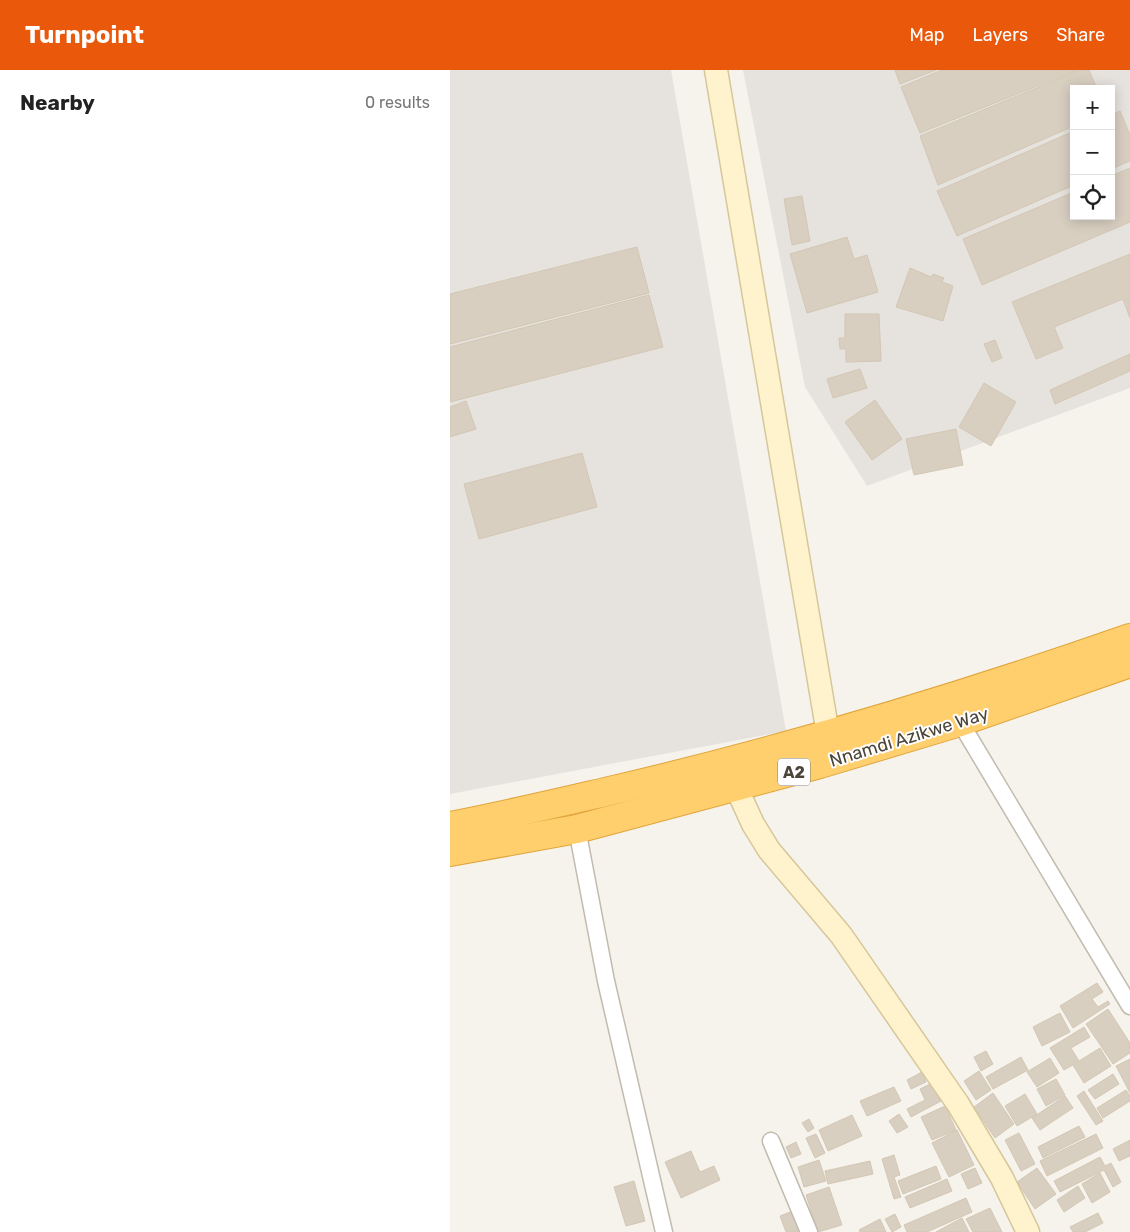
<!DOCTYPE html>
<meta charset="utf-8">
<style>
:root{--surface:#fff;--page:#f6f6f6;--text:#222;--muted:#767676;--line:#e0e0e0;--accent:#ea580c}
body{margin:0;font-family:Rubik,sans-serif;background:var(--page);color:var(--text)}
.controls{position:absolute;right:15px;top:15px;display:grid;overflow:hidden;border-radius:0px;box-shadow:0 2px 12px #0003}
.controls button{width:45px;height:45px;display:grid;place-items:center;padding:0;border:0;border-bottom:1px solid var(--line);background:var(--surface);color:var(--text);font:25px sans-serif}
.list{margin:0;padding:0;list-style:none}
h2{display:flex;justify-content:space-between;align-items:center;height:65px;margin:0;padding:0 20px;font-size:21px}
h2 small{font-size:16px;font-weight:400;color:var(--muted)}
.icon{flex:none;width:28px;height:28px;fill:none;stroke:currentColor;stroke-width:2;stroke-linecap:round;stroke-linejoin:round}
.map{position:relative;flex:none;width:680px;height:1162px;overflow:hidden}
header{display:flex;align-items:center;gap:30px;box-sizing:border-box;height:70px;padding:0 25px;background:var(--accent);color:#fff}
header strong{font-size:24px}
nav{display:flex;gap:28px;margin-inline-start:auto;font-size:18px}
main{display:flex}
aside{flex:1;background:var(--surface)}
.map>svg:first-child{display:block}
</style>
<header>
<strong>Turnpoint</strong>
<nav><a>Map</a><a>Layers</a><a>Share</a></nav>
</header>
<main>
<aside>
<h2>Nearby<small>0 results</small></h2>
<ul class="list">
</ul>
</aside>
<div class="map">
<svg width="680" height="1162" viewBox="0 0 680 1162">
<rect width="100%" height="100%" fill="#f6f3ec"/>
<g fill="#e6e2dd" fill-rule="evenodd">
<path d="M 0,0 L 221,0 L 336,661 L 0,724 Z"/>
<path d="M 293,0 L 680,0 L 680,318 L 417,416 L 355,317 ZM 624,19 L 661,19 L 661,146 L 624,146 Z"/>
</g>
<g fill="#d8cfc1" stroke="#d3c7b4">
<path d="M 445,0 L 486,0 L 450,14 Z"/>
<path d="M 492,0 L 627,0 L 470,63 L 451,17 Z"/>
<path d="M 630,0 L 639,0 L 647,19 L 624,19 L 624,56 L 488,115 L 470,66 Z"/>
<path d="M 670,41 L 680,65 L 680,91 L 661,99 L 661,45 Z"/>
<path d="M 624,61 L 624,115 L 507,166 L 487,121 Z"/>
<path d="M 680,98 L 680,152 L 532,215 L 513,169 L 624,122 L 624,146 L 661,146 L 661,106 Z"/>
<path d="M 352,126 L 360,171 L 342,175 L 334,129 Z"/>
<path d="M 397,167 L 404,189 L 417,185 L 428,222 L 357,243 L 340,184 Z"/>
<path d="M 187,177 L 199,223 L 0,274 L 0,224 Z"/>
<path d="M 680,184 L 680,248 L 673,229 L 604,257 L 613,278 L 586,289 L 562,232 Z"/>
<path d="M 460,198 L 481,207 L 483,204 L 494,208 L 492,212 L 503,216 L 493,251 L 446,237 Z"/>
<path d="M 199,225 L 213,277 L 0,332 L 0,277 Z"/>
<path d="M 395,244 L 429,244 L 431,291 L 396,292 L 396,279 L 390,279 L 389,268 L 395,268 Z"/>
<path d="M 545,270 L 552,288 L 542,292 L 534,274 Z"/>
<path d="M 680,284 L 680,301 L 605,334 L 600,320 Z"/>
<path d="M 410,299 L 417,318 L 383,328 L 377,309 Z"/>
<path d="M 534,313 L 566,332 L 541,376 L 509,357 Z"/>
<path d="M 425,330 L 452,369 L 422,390 L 395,352 Z"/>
<path d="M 16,331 L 26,359 L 0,367 L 0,337 Z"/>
<path d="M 506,359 L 513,395 L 464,405 L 456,369 Z"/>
<path d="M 132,383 L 147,437 L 29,469 L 14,414 Z"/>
<path d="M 647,913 L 653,922 L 642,929 L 648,937 L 658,931 L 660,934 L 623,958 L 610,936 Z"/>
<path d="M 658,939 L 680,973 L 680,983 L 663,994 L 636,954 Z"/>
<path d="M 610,943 L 620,962 L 592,976 L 583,957 Z"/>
<path d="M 634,957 L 640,967 L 621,978 L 629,991 L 650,978 L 661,996 L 634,1013 L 623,995 L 614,1000 L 600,978 Z"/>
<path d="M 536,981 L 543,994 L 531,1001 L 524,987 Z"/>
<path d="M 571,987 L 578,1000 L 543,1019 L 536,1007 Z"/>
<path d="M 600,988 L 609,1003 L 587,1017 L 577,1002 Z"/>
<path d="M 680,989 L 680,1023 L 666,996 Z"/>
<path d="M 529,1001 L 541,1020 L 526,1030 L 514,1011 Z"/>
<path d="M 472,1002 L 476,1012 L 461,1019 L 457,1010 Z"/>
<path d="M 663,1004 L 669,1014 L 645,1029 L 638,1020 Z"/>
<path d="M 606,1009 L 615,1025 L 596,1036 L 587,1019 Z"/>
<path d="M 482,1013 L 491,1031 L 461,1047 L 457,1039 L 475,1030 L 470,1019 Z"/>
<path d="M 444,1017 L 451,1031 L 417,1046 L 410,1031 Z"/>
<path d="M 676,1020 L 680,1026 L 680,1031 L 653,1048 L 647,1038 Z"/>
<path d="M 634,1021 L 653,1051 L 646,1055 L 627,1026 Z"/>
<path d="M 543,1023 L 564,1054 L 545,1068 L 524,1037 Z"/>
<path d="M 575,1024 L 587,1044 L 567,1056 L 555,1036 Z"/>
<path d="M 615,1026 L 623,1038 L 590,1060 L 582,1048 Z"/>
<path d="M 495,1036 L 506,1060 L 482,1070 L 471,1047 Z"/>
<path d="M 449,1044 L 458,1057 L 447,1063 L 439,1051 Z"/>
<path d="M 402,1045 L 412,1066 L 378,1081 L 369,1060 Z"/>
<path d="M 359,1049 L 364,1058 L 358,1062 L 352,1053 Z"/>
<path d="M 629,1056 L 635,1067 L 593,1088 L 588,1077 Z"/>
<path d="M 507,1060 L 524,1095 L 499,1107 L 482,1073 Z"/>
<path d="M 569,1063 L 585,1094 L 571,1101 L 555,1070 Z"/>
<path d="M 366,1064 L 375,1083 L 365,1088 L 356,1068 Z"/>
<path d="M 646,1064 L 653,1078 L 597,1106 L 590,1091 Z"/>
<path d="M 680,1070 L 680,1086 L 669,1091 L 663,1079 Z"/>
<path d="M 346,1072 L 351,1084 L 341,1088 L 336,1077 Z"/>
<path d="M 241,1081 L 250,1102 L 264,1096 L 270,1110 L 231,1128 L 215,1092 Z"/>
<path d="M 444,1085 L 450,1105 L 444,1107 L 451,1127 L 444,1129 L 432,1089 Z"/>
<path d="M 650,1087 L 655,1096 L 661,1093 L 671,1112 L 663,1117 L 654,1100 L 610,1122 L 604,1111 Z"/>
<path d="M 369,1090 L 376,1111 L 354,1117 L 348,1097 Z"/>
<path d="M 420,1091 L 423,1104 L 378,1114 L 375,1101 Z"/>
<path d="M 486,1096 L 491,1109 L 453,1124 L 448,1111 Z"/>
<path d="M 525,1098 L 532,1113 L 518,1119 L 511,1104 Z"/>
<path d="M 587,1098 L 606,1124 L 585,1139 L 567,1112 Z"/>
<path d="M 650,1103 L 660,1122 L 642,1133 L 632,1114 Z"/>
<path d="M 497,1109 L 502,1121 L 460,1138 L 455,1127 Z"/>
<path d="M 184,1111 L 195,1151 L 176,1156 L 164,1117 Z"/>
<path d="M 628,1116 L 635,1128 L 614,1142 L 607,1130 Z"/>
<path d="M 379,1117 L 392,1155 L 368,1162 L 356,1125 Z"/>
<path d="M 516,1128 L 522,1142 L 477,1162 L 457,1162 L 454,1155 Z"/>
<path d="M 540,1138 L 552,1162 L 523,1162 L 516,1149 Z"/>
<path d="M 348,1139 L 357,1162 L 336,1162 L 330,1146 Z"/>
<path d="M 648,1143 L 653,1153 L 635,1162 L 623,1162 L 620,1157 Z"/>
<path d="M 445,1144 L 451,1157 L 442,1162 L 435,1149 Z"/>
<path d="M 512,1148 L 519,1162 L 486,1162 Z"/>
<path d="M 430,1149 L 436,1162 L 410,1162 L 409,1160 Z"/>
</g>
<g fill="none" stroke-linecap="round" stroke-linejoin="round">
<defs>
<g id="street">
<path d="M 510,652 L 680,936"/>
<path d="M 127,759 L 156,911 L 214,1162"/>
<path d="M 321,1071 L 359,1162"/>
</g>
<g id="secondary">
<path d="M 266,0 L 378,664"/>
<path d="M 286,717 L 303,754 L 319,780 L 391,865 L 508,1034 L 552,1108 L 578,1162"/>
</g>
<g id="highway">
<path d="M 0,756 C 52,746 103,734 155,722 C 333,681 508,628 680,568"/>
<path d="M 0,782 L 127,759 L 370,694 L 510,652 L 680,593"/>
</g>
</defs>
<use href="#street" stroke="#c2bbae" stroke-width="19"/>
<use href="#secondary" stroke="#d6c79b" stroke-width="25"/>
<use href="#highway" stroke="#e0a43c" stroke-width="30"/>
<use href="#street" stroke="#fff" stroke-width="16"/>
<use href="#secondary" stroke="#fff3cd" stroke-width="22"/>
<use href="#highway" stroke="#ffcf6e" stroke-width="28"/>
</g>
<g text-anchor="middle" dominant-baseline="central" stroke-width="4" stroke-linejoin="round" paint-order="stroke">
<rect fill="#fff" stroke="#817c74" stroke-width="1" x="328" y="688.5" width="32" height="27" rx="4"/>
<g font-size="16" font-weight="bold" fill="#4b4439">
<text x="344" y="702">A2</text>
</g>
<g font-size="18" fill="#4b4439" stroke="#fff">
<text transform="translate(459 667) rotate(-17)">Nnamdi Azikwe Way</text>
</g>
</g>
</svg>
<div class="controls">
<button>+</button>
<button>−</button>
<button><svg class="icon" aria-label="locate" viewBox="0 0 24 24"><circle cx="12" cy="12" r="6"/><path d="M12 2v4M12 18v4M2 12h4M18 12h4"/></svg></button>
</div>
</div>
</main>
